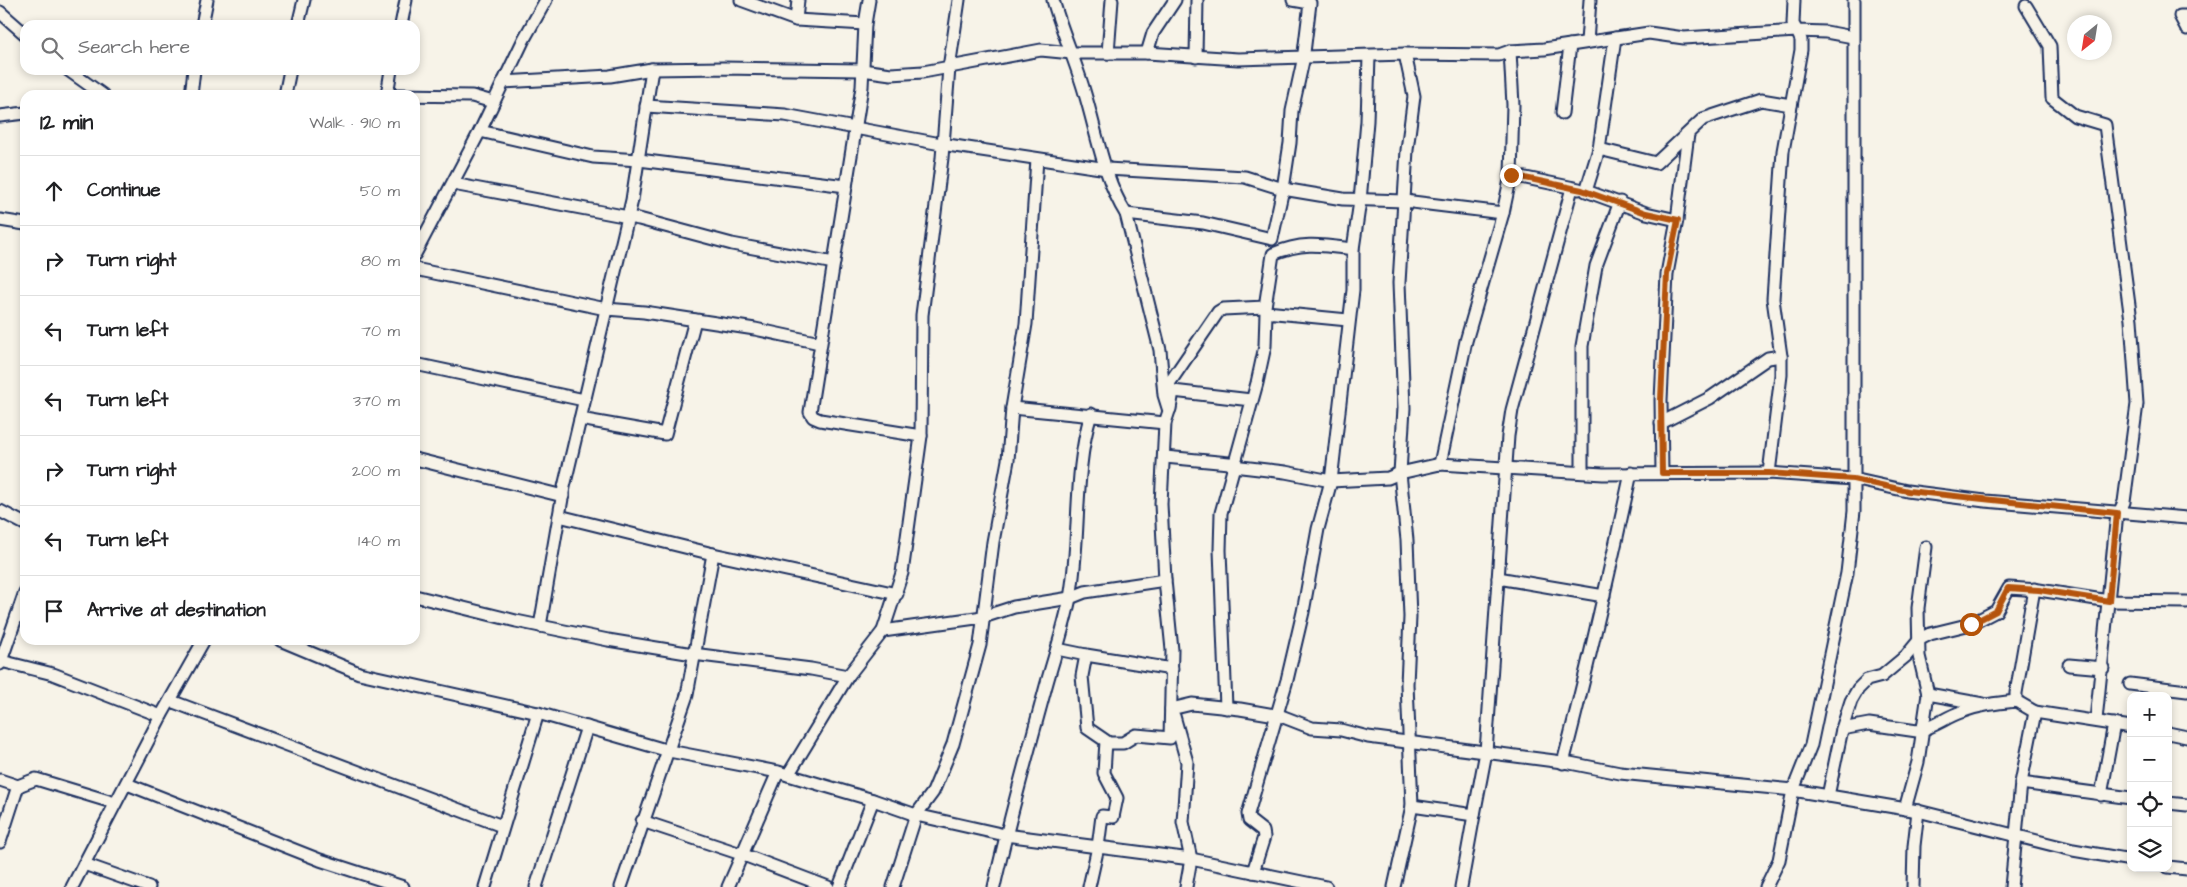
<!DOCTYPE html>
<meta charset="utf-8">
<style>
:root{--surface:#fff;--page:#f6f6f6;--text:#202124;--muted:#757577;--line:#e0e0e0}
body{margin:0;font-family:"Architects Daughter",sans-serif;background:var(--page);color:var(--text)}
.controls{position:absolute;right:15px;bottom:15px;display:grid;overflow:hidden;border-radius:10px;box-shadow:0 2px 8px #0003}
.controls button{width:45px;height:45px;display:grid;place-items:center;padding:0;border:0;border-bottom:1px solid var(--line);background:var(--surface);color:var(--text);font:25px sans-serif}
.compass{position:absolute;left:2067px;top:15px;width:45px;height:45px;border-radius:50%;background:var(--surface);box-shadow:0 2px 8px #0003;rotate:210deg}
.stop{position:absolute;width:15px;height:15px;margin:-11px;border:4px solid #b45309;border-radius:50%;background:#fff}
.stop.end{background:#b45309;border-color:#fff;box-shadow:0 1px 5px #0008}
.list{margin:0;padding:0;list-style:none}
h2{display:flex;justify-content:space-between;align-items:center;height:65px;margin:0;padding:0 20px;font-size:21px}
h2 small{font-size:16px;font-weight:400;color:var(--muted)}
.list li{display:grid;grid-template-columns:32px 1fr auto;gap:15px;align-items:center;box-sizing:border-box;height:70px;padding:0 20px;border-top:1px solid var(--line)}
.list b{display:block;font-size:19px;white-space:nowrap}
.list em{font-size:16px;font-style:normal;color:var(--muted)}
.icon{flex:none;width:28px;height:28px;fill:none;stroke:currentColor;stroke-width:2;stroke-linecap:round;stroke-linejoin:round}
.map{position:relative;flex:none;width:2187px;height:887px;overflow:hidden}
.search{position:absolute;background:var(--surface);box-shadow:0 2px 8px #0003;left:20px;top:20px;width:400px;height:55px;display:flex;align-items:center;gap:12px;box-sizing:border-box;padding:0 18px;border-radius:15px;color:var(--muted);font-size:19px}
.panel{position:absolute;background:var(--surface);box-shadow:0 2px 8px #0003;left:20px;top:90px;width:400px;height:555px;border-radius:15px}
.map>svg:first-child{display:block}
</style>
<div class="map">
<svg width="2187" height="887" viewBox="0 0 2187 887">
<rect width="100%" height="100%" fill="#f7f3e8"/>
<filter id="ink" filterUnits="userSpaceOnUse"><feTurbulence type="fractalNoise" baseFrequency=".02" numOctaves="2"/><feDisplacementMap in="SourceGraphic" scale="10" xChannelSelector="R" yChannelSelector="G"/><feConvolveMatrix kernelMatrix="1 2 1 2 8 2 1 2 1" color-interpolation-filters="sRGB"/></filter>
<g filter="url(#ink)">
<g fill="none" stroke-linecap="round" stroke-linejoin="round">
<defs>
<g id="minor">
<path d="M 741,0 L 796,20 L 865,24"/>
<path d="M 869,0 L 865,24 L 862,87 L 810,412 L 813,417 L 820,420 L 921,436"/>
<path d="M 1053,0 C 1062,32 1076,62 1085,94 C 1097,134 1104,179 1126,214 L 1160,350 L 1164,395 L 1169,411 L 1165,423 L 1161,504 L 1165,580 L 1172,650 L 1170,738 L 1136,735 L 1123,743 L 1107,743"/>
<path d="M 1794,0 L 1793,24 L 1797,31 L 1826,32 L 1853,37"/>
<path d="M 2026,6 L 2050,46 L 2052,98 L 2075,116 L 2105,125 L 2131,320 L 2137,404 L 2124,502 L 2119,513"/>
<path d="M 0,12 L 25,34"/>
<path d="M 2187,16 L 2180,16 L 2187,29"/>
<path d="M 796,20 L 798,0"/>
<path d="M 202,25 L 207,0"/>
<path d="M 298,25 L 304,0"/>
<path d="M 401,25 L 406,0"/>
<path d="M 1587,42 L 1590,0"/>
<path d="M 1108,53 L 1112,0"/>
<path d="M 1147,53 L 1153,33 L 1175,0"/>
<path d="M 1196,57 L 1197,0"/>
<path d="M 68,70 L 103,95"/>
<path d="M 503,82 L 610,76 L 652,69 L 723,68 L 862,70 L 891,74 L 923,72 L 1041,50 L 1072,53 L 1147,53 L 1238,59 L 1405,54 L 1499,55 L 1510,51 L 1544,49 L 1649,33 L 1684,38 L 1797,31 L 1801,40 L 1801,50 L 1783,151 L 1773,299 L 1781,356 L 1781,375 L 1769,473"/>
<path d="M 191,95 L 194,70"/>
<path d="M 285,95 L 290,70"/>
<path d="M 387,95 L 391,70"/>
<path d="M 396,95 L 472,96 L 493,102"/>
<path d="M 646,106 L 785,115 L 941,144 L 1107,169 L 1245,177 L 1283,189 L 1343,199 L 1404,201 L 1503,213"/>
<path d="M 1562,113 L 1570,45"/>
<path d="M 0,116 L 25,113"/>
<path d="M 480,131 L 593,157 L 639,160 L 846,186"/>
<path d="M 1599,149 L 1615,38"/>
<path d="M 1511,175 L 1579,189"/>
<path d="M 453,184 L 639,219 L 732,244 L 834,263"/>
<path d="M 1126,214 L 1203,223 L 1272,239 L 1283,189 L 1290,143 L 1292,111 L 1303,61 L 1310,3 L 1293,0"/>
<path d="M 0,220 L 25,224"/>
<path d="M 1677,220 L 1646,213 L 1586,191 L 1599,149 L 1656,163 L 1703,119 L 1761,100 L 1791,105"/>
<path d="M 415,254 L 480,131 L 524,39 L 546,0"/>
<path d="M 415,269 L 606,309 L 644,312 L 755,329 L 820,343"/>
<path d="M 415,364 L 584,400"/>
<path d="M 1173,391 L 1251,400"/>
<path d="M 1012,408 L 1165,423"/>
<path d="M 1170,409 L 1173,391 L 1168,385 L 1218,312 L 1223,309 L 1265,307 L 1273,254 C 1302,241 1322,245 1353,249"/>
<path d="M 580,419 L 665,434 L 695,320"/>
<path d="M 1661,423 L 1710,398 L 1768,358 L 1781,356"/>
<path d="M 1165,457 L 1229,463 L 1233,466 L 1285,472 L 1331,481 L 1388,478 L 1400,473 L 1440,464 L 1603,474 L 1769,473 L 1853,479 L 1907,491 L 1985,501 L 2187,518"/>
<path d="M 415,459 L 563,496"/>
<path d="M 1440,464 L 1466,341 L 1503,213 L 1511,175 L 1513,105 L 1510,51"/>
<path d="M 1582,472 L 1582,346 L 1596,266 L 1620,202"/>
<path d="M 1662,473 L 1661,400 L 1667,274 L 1677,220 L 1688,134"/>
<path d="M 0,511 L 25,524"/>
<path d="M 559,516 L 713,554 L 897,594"/>
<path d="M 1498,578 L 1604,596"/>
<path d="M 2034,589 L 2016,693 L 2016,701 L 2035,712"/>
<path d="M 415,596 L 516,621 L 608,640 L 693,654 L 811,669 L 848,676"/>
<path d="M 540,626 L 564,487 L 632,200 L 652,69"/>
<path d="M 883,631 L 983,617 L 1014,607 L 1070,598 L 1085,592 L 1165,580"/>
<path d="M 280,640 L 359,673 L 538,713 L 669,751 L 778,772 L 873,800 L 916,815 L 1005,835 L 1191,859 L 1326,887"/>
<path d="M 1057,649 L 1086,655 L 1082,676 L 1087,728 L 1106,741 L 1104,773 L 1117,798 L 1113,817 L 1102,816 L 1098,847 L 1089,887"/>
<path d="M 1086,655 L 1172,669"/>
<path d="M 1,661 L 53,674 L 161,716"/>
<path d="M 0,664 L 25,592"/>
<path d="M 2069,665 L 2103,668"/>
<path d="M 2130,684 L 2187,691"/>
<path d="M 1928,694 L 1983,704"/>
<path d="M 171,701 L 502,826"/>
<path d="M 1226,708 L 1220,550 L 1221,513 L 1257,383 L 1265,346 L 1266,312 L 1348,320"/>
<path d="M 1171,709 L 1192,704 L 1240,709 L 1281,716 L 1312,728 L 1341,730 L 1368,737 L 1570,763 L 1620,773 L 1793,790 L 1918,811 L 2073,850 L 2131,860"/>
<path d="M 1174,716 L 1187,762 L 1183,822 L 1191,859 L 1186,887"/>
<path d="M 2096,720 L 2117,513"/>
<path d="M 1842,729 L 1869,724 L 1917,731 C 1933,728 1946,717 1961,712 C 1979,705 1997,703 2016,701"/>
<path d="M 2168,733 L 2187,737"/>
<path d="M 1563,763 C 1588,667 1610,570 1631,473"/>
<path d="M 788,775 L 848,676 L 883,631 L 902,573 L 921,436 L 922,315 L 942,158 L 949,68 L 959,0"/>
<path d="M 0,780 L 18,786 L 36,779 L 115,803"/>
<path d="M 2021,783 L 2131,798"/>
<path d="M 127,784 L 320,860 L 403,887"/>
<path d="M 2101,795 L 2114,724"/>
<path d="M 1828,796 L 1842,729 L 1851,701 L 1858,689 L 1867,680 L 1882,676 L 1906,656 L 1920,639 L 1930,634 L 1971,624 L 1996,611 L 2009,588 L 2039,590 L 2109,601 L 2187,602"/>
<path d="M 2168,803 L 2187,805"/>
<path d="M 1412,806 L 1474,815 L 1486,752 L 1508,436 L 1512,410 L 1572,188"/>
<path d="M 1905,809 L 1918,762 L 1928,694 L 1919,656 L 1918,608 L 1926,547"/>
<path d="M 642,821 L 741,854 L 828,887"/>
<path d="M 0,842 L 18,786"/>
<path d="M 84,864 L 149,887"/>
<path d="M 2168,867 L 2187,869"/>
<path d="M 1253,872 L 1264,837 L 1263,831 L 1249,820 L 1248,814 L 1287,680 L 1303,612 L 1318,529 L 1331,481 L 1353,290 L 1353,249 L 1360,201 L 1367,121 L 1369,56"/>
<path d="M 72,887 L 161,716 L 204,640"/>
<path d="M 485,887 L 538,713"/>
<path d="M 536,887 L 587,727"/>
<path d="M 621,887 L 687,695 L 713,554"/>
<path d="M 728,887 L 778,772"/>
<path d="M 839,887 L 873,800"/>
<path d="M 893,887 L 916,815 L 933,792 L 953,744 L 980,645 L 993,542 L 1008,460 L 1012,408 L 1026,324 L 1037,159"/>
<path d="M 994,887 C 1009,819 1028,753 1046,686 C 1054,657 1064,628 1070,598 C 1081,538 1073,473 1091,414"/>
<path d="M 1394,887 L 1412,806 L 1407,684 L 1410,617 L 1407,540 L 1400,473 L 1404,408 L 1399,283 L 1407,150 L 1414,96 L 1405,54"/>
<path d="M 1461,887 L 1474,815"/>
<path d="M 1766,887 L 1779,860 L 1793,790 L 1811,745 L 1847,573 L 1854,511 L 1854,0"/>
<path d="M 1913,887 L 1914,846 L 1918,811"/>
<path d="M 2011,887 L 2021,783 L 2035,712 L 2131,727"/>
</g>
</defs>
<use href="#minor" stroke="#1b2f5e" stroke-width="15"/>
<use href="#minor" stroke="#f7f3e8" stroke-width="11"/>
</g>
</g>
<g fill="none" stroke-linecap="round" stroke-linejoin="round" filter="url(#ink)">
<path stroke="#b45309" stroke-width="6" d="M 1511,175 L 1582,190 L 1646,213 L 1678,220 L 1667,274 L 1661,400 L 1662,473 L 1769,473 L 1853,479 L 1908,491 L 2117,513 L 2109,601 L 2039,590 L 2008,588 L 1996,611 L 1971,624"/>
</g>
</svg>
<div class="controls">
<button>+</button>
<button>−</button>
<button><svg class="icon" aria-label="locate" viewBox="0 0 24 24"><circle cx="12" cy="12" r="6"/><path d="M12 2v4M12 18v4M2 12h4M18 12h4"/></svg></button>
<button><svg class="icon" aria-label="layers" viewBox="0 0 24 24"><path d="M12 4l9 5-9 5-9-5zM3 14l9 5 9-5"/></svg></button>
</div>
<svg class="compass" viewBox="-18 -18 36 36"><path d="M0-13l5 13h-10z" fill="#e53935"/><path d="M0 13l5-13h-10z" fill="#757577"/></svg>
<div class="stop" style="left:1971px;top:624px"></div>
<div class="stop end" style="left:1511px;top:175px"></div>
<div class="search"><svg class="icon" aria-label="search" viewBox="0 0 24 24"><circle cx="10" cy="10" r="6"/><path d="M15 15l6 6"/></svg>Search here</div>
<section class="panel">
<h2>12 min<small>Walk · 910 m</small></h2>
<ul class="list">
<li><svg class="icon" aria-label="ahead" viewBox="0 0 24 24"><path d="M12 20V5M6 11l6-6 6 6"/></svg><div><b>Continue</b></div><em>50 m</em></li>
<li><svg class="icon" aria-label="right" viewBox="0 0 24 24"><path d="M7 20v-9h11M14 6l5 5-5 5"/></svg><div><b>Turn right</b></div><em>80 m</em></li>
<li><svg class="icon" aria-label="left" viewBox="0 0 24 24"><path d="M17 20v-9H6M10 6l-5 5 5 5"/></svg><div><b>Turn left</b></div><em>70 m</em></li>
<li><svg class="icon" aria-label="left" viewBox="0 0 24 24"><path d="M17 20v-9H6M10 6l-5 5 5 5"/></svg><div><b>Turn left</b></div><em>370 m</em></li>
<li><svg class="icon" aria-label="right" viewBox="0 0 24 24"><path d="M7 20v-9h11M14 6l5 5-5 5"/></svg><div><b>Turn right</b></div><em>200 m</em></li>
<li><svg class="icon" aria-label="left" viewBox="0 0 24 24"><path d="M17 20v-9H6M10 6l-5 5 5 5"/></svg><div><b>Turn left</b></div><em>140 m</em></li>
<li><svg class="icon" aria-label="arrive" viewBox="0 0 24 24"><path d="M6 21V4h12l-3 4 3 4H6"/></svg><div><b>Arrive at destination</b></div></li>
</ul>
</section>
</div>
